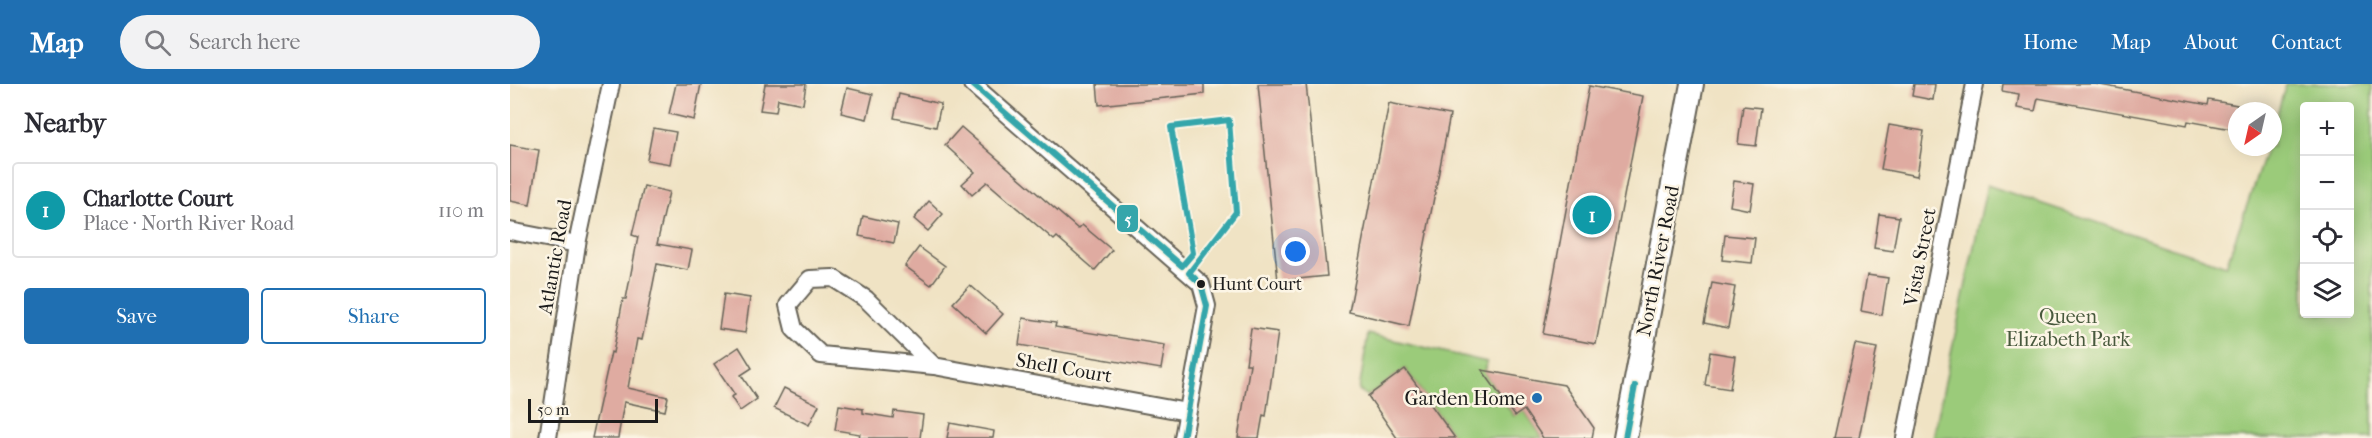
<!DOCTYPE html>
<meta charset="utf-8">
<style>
:root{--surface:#fff;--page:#f2f2f3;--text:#2b2b33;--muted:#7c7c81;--line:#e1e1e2;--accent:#1f6fb2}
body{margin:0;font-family:"IM FELL French Canon",serif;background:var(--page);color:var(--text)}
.controls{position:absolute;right:18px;top:18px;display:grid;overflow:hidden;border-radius:6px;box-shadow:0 3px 15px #0003}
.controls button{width:54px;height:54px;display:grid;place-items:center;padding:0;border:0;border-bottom:2px solid var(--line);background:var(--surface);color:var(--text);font:30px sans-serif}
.compass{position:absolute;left:1718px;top:18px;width:54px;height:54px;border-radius:50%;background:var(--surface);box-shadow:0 3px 15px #0003;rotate:214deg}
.scale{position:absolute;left:18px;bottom:15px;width:130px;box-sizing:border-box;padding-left:6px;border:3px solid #1c1c1c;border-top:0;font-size:16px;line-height:21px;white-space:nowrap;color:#1c1c1c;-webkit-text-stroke:4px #fcf5e5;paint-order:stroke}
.you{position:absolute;left:786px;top:168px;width:21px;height:21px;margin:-15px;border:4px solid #fff;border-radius:50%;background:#1a73e8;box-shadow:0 0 0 9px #1a73e833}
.badge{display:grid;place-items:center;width:39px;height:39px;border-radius:50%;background:var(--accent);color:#fff;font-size:20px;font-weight:700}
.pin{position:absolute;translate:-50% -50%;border:3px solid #fff;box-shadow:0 2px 6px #0006}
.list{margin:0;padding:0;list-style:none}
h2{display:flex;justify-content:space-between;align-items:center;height:78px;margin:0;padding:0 24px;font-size:26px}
h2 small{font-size:20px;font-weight:400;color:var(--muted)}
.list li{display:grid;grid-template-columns:39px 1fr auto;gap:18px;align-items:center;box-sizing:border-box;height:96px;margin:0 12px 12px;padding:0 12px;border:2px solid var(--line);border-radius:6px}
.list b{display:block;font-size:22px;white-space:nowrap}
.list p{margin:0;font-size:20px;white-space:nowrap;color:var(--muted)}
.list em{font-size:20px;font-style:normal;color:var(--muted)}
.actions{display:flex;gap:12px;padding:18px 24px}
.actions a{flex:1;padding:14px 0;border:2px solid var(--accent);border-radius:6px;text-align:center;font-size:21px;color:var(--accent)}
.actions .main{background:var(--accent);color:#fff}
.icon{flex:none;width:33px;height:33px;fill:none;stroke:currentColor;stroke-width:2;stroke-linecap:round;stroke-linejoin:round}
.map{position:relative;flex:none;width:1862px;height:354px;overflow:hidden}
header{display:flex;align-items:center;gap:36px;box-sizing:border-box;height:84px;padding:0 30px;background:var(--accent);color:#fff}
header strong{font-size:28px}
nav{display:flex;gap:33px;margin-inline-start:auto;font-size:21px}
.search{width:420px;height:54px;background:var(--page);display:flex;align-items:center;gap:15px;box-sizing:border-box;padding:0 21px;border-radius:33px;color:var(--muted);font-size:22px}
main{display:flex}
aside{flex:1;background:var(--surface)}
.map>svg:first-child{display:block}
</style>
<header>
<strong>Map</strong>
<div class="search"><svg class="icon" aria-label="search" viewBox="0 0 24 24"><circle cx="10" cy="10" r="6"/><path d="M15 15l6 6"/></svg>Search here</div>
<nav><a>Home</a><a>Map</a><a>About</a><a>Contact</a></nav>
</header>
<main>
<aside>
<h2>Nearby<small></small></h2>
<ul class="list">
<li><span class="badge" style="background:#0f9aa8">1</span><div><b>Charlotte Court</b><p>Place · North River Road</p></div><em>110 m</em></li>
</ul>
<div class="actions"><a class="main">Save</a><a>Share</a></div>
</aside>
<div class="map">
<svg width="1862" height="354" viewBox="0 0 1862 354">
<rect width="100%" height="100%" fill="#fcf5e5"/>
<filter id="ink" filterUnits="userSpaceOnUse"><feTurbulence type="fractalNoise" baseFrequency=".0167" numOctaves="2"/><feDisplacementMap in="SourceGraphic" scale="12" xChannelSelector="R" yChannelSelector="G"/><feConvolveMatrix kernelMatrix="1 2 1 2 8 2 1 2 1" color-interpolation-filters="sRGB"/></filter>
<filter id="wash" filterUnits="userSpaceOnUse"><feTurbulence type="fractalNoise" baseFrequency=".008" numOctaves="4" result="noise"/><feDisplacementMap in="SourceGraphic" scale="24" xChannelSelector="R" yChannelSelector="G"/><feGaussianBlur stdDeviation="1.35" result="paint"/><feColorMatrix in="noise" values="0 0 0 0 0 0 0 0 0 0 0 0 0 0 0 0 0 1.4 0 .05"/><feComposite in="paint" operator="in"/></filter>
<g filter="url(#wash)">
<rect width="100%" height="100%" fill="#f0e3c4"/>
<g fill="#9bcb7a" stroke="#5c744b" stroke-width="1.5" fill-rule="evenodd">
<path d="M 1776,0 L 1862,0 L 1862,354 L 1423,354 L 1477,101 L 1716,182 L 1757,63 L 1763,63 L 1763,44 ZM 1794,22 L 1840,22 L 1840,230 L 1794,230 Z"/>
<path d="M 858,250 L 977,278 L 975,290 L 1004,332 L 1014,326 L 1033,354 L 945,354 L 895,285 L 858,312 L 849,307 Z"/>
</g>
<g id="blocks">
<g fill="#dfaba1">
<path d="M 166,0 L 191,0 L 184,36 L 159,30 Z"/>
<path d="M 255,0 L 296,0 L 293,20 L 268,15 L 266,28 L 250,26 Z"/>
<path d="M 587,0 L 694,0 L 694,10 L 589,21 Z"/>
<path d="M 748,0 L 796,0 L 817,192 L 768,197 Z"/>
<path d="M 1404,0 L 1425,0 L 1423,16 L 1402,12 Z"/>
<path d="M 1493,0 L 1585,0 L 1698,21 L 1699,16 L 1727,21 L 1727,46 L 1678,37 L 1677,41 L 1528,14 L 1525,27 L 1507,24 L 1509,10 L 1492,7 Z"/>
<path d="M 1079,2 L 1133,12 L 1086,260 L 1033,250 Z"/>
<path d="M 337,4 L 363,10 L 357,35 L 331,29 Z"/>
<path d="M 389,10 L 431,20 L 426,43 L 384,34 Z"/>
<path d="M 879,19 L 940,31 L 899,242 L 839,228 Z"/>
<path d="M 1233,22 L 1251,24 L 1246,62 L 1228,60 Z"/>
<path d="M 1379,41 L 1414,47 L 1407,92 L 1371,85 Z"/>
<path d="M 451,43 L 568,145 L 572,141 L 602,166 L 585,186 L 547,153 L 544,156 L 477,98 L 462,111 L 452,100 L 465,88 L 435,61 Z"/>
<path d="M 143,44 L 166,48 L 160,80 L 137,76 Z"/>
<path d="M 0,61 L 29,66 L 20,121 L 0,117 Z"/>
<path d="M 1224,97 L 1244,100 L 1240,126 L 1220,122 Z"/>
<path d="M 134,102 L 159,108 L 147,160 L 182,166 L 178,186 L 147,180 L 132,256 L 127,255 L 118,304 L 158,313 L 155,327 L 114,318 L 108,354 L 82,354 L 101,268 L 103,269 L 113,215 L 116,215 L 128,153 L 122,151 Z"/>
<path d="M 419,117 L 433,130 L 418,147 L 404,135 Z"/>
<path d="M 1369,130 L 1389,133 L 1383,167 L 1364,164 Z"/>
<path d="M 353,132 L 388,140 L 384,159 L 349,152 Z"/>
<path d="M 1215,151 L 1245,154 L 1242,179 L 1212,176 Z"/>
<path d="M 409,163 L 435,182 L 421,201 L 395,182 Z"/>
<path d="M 1357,191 L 1378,194 L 1372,231 L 1351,227 Z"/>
<path d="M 1202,199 L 1225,203 L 1218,244 L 1194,239 Z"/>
<path d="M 460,201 L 493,230 L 476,249 L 443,219 Z"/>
<path d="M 214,210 L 240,214 L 235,249 L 209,245 Z"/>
<path d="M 513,234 L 546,239 L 545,243 L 655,261 L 651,285 L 509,261 Z"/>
<path d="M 741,244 L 768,248 L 756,332 L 753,331 L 749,354 L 728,354 L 740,280 L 736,280 Z"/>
<path d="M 1345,260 L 1367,264 L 1349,354 L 1324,354 Z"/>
<path d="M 229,263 L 242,284 L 231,291 L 247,315 L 230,327 L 221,313 L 225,311 L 204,280 Z"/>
<path d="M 1200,268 L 1225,272 L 1220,305 L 1195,301 Z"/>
<path d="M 895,285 L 945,354 L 887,354 L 858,312 Z"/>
<path d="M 972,286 L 1054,301 L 1084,344 L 1082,354 L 1033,354 L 1014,326 L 1005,332 Z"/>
<path d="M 274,304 L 309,321 L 299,341 L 264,324 Z"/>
<path d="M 329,321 L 353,325 L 353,329 L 383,334 L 384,327 L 413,331 L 410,354 L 349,354 L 350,350 L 325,346 Z"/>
<path d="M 440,339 L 484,347 L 483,354 L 437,354 Z"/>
</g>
</g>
</g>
<g filter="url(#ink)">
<use href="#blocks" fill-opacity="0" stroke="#666257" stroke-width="1.5"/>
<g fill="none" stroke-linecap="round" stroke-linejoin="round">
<defs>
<g id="minor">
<path d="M 462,0 L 691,200 L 697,222 L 673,354"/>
<path d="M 0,147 L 67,160"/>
<path d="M 424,282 L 356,215 L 323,194 L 300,195 L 278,221 L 284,245 L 311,271 L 424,282 L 677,328"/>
<path d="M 38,354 L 67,160 L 101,0"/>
<path d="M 1395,354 L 1465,0"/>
</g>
<path id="secondary" d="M 1115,354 L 1182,0"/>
</defs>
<use href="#minor" stroke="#666257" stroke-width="20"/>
<use href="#secondary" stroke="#666257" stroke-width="26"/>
<use href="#minor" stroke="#fff" stroke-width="16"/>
<use href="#secondary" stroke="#fff" stroke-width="22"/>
<defs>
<g id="bus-1">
<path d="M 462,0 L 672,182 L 683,169 L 661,43 L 719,36 L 726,128 L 679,189 L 691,200 L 697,222 L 673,354"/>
<path d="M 1115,354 L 1125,302"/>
</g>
</defs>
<use href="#bus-1" stroke="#fcf5e5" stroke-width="10"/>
<use href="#bus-1" stroke="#36a6ab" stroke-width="6"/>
</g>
</g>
<circle fill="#1c1c1c" stroke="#fcf5e5" stroke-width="2" cx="691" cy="200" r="5"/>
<circle fill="#1f6fb2" stroke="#fcf5e5" stroke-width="2" cx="1027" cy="314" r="6"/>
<g text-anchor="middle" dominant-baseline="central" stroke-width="5" stroke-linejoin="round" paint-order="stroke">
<g font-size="18" fill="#1c1c1c" stroke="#fcf5e5" text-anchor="start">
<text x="702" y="200">Hunt Court</text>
</g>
<g font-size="20" fill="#1c1c1c" stroke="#fcf5e5">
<text transform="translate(45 173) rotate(-80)">Atlantic Road</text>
<text transform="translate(1410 173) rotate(-79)">Vista Street</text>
<text transform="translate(1148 177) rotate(-79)">North River Road</text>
<text transform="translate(554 284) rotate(10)">Shell Court</text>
</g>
<g font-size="20" fill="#48593d" stroke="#fcf5e5">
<text x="1558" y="232">Queen<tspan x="1558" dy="23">Elizabeth Park</tspan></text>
</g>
<g font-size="20" fill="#1c1c1c" stroke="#fcf5e5" text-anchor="end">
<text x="1015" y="314">Garden Home</text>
</g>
</g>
<rect stroke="#fcf5e5" stroke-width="2" x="606" y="120" width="23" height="29" rx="6" fill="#36a6ab"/>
<g font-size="16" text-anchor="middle" font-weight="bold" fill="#fff">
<text x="618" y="141">5</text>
</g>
</svg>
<div class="controls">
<button>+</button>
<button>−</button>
<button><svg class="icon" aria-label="locate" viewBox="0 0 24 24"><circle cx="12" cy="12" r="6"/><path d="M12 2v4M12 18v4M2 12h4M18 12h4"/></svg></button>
<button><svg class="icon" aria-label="layers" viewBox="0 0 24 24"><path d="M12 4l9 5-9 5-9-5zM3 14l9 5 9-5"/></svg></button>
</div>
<svg class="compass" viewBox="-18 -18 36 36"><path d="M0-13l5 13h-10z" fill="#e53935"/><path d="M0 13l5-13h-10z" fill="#7c7c81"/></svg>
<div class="scale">50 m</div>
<div class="you"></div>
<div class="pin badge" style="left:1082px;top:131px;background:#0f9aa8">1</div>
</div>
</main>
